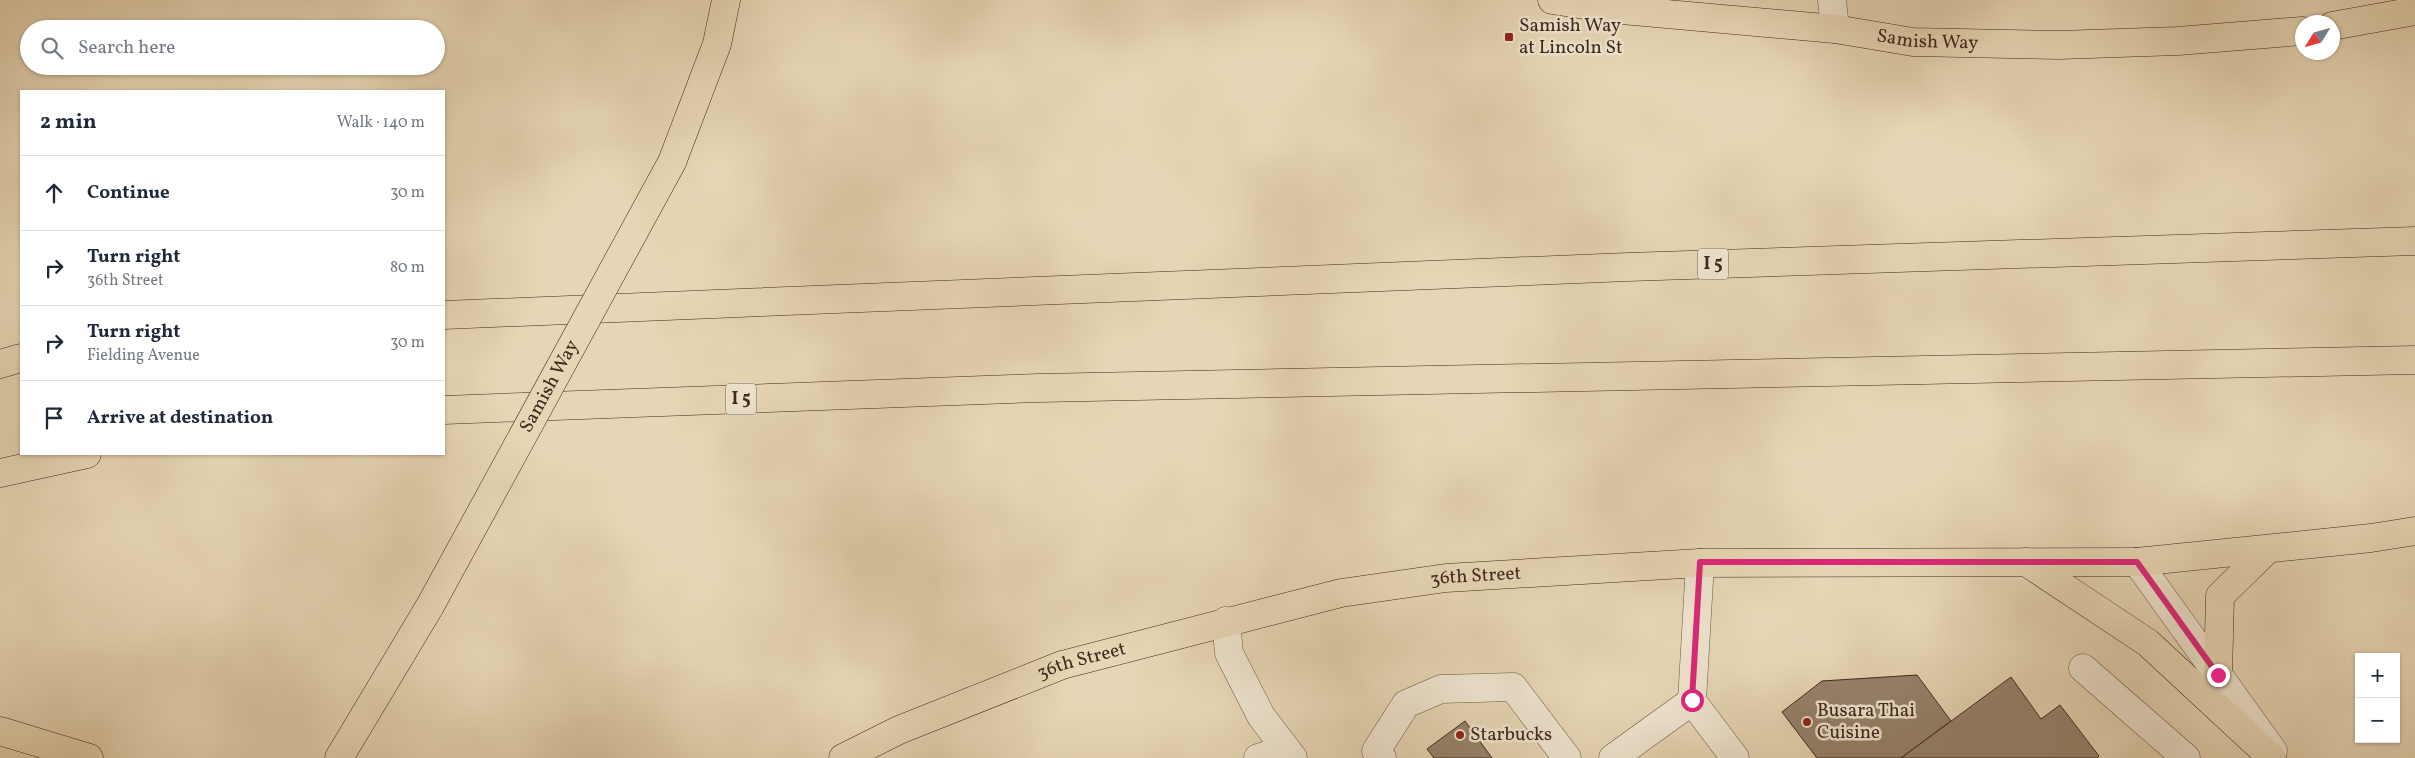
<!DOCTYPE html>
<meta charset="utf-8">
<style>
:root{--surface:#fff;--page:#f6f6f7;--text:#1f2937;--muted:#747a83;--line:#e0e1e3}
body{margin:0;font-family:Vollkorn,serif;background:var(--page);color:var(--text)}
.controls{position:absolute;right:15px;bottom:15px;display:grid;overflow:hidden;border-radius:0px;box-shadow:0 1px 4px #0004}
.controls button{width:45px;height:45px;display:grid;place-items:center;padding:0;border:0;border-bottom:1px solid var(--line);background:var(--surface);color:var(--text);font:25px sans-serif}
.compass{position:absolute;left:2295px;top:15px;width:45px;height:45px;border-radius:50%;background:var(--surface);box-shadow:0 1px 4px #0004;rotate:233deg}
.stop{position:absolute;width:15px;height:15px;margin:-11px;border:4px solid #db2777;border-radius:50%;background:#fff}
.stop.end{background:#db2777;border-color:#fff;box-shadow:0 1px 5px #0008}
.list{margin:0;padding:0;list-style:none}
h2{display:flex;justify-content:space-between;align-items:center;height:65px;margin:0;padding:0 20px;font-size:21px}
h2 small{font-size:16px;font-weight:400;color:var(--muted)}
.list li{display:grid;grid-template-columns:32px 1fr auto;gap:15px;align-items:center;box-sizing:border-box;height:75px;padding:0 20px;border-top:1px solid var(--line)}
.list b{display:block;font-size:19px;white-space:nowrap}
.list p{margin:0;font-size:16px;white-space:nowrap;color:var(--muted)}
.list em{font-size:16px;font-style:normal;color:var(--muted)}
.icon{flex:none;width:28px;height:28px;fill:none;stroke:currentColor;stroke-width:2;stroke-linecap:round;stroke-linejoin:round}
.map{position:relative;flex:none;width:2415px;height:758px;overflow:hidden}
.search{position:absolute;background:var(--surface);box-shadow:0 1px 4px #0004;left:20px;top:20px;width:425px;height:55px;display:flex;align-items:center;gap:12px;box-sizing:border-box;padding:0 18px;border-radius:28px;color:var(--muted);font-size:19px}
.panel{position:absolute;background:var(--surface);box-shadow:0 1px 4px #0004;left:20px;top:90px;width:425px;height:365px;border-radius:0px}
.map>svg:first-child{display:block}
</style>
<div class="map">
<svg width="2415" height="758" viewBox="0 0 2415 758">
<rect width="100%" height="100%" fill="#e7d6b5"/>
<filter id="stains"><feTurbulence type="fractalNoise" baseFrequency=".004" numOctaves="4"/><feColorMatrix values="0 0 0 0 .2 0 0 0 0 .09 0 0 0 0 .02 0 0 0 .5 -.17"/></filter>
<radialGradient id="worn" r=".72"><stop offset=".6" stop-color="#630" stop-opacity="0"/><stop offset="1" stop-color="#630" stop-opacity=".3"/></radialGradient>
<g fill="#96836d" stroke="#3f291e">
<path d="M 1917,675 L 1951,721 L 1901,758 L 1817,758 L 1782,712 L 1822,681 Z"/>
<path d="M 2011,677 L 2041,719 L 2060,705 L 2099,756 L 2097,758 L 1901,758 Z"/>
<path d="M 1465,721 L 1492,758 L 1434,758 L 1427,749 Z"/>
</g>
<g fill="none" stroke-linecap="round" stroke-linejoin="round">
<defs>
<g id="minor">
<path d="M 1832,0 L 1835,29"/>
<path d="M 2137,562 L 2273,751"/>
<path d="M 1700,563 L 1692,701 L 1735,758"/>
<path d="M 1226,621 L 1229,653 L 1261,716 L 1293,758"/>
<path d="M 2083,668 L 2186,758"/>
<path d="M 1258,758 L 1286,749"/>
<path d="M 1382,758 L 1376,751 L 1406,704 L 1441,689 L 1513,687 L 1567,758"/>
<path d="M 1613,758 L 1692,701"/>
</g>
<g id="major">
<path id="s1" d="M 1552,0 L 1611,9 L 1835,29 L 1913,42 L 2059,45 L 2178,41 L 2302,31"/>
<path d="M 2332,26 L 2415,11"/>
<path d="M 672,162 L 717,44 L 726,0"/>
<path d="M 2026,562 L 2148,643 L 2272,758"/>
<path d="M 339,758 L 430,606"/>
<path id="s2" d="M 843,758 L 899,730 L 1062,665 L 1341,593 L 1446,578 L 1700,563 L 2137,562"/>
</g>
<g id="highway">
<path d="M 444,315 L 1628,267 L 2415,241"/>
<path d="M 0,364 L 21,358"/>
<path d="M 444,410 L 1039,388 L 2415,360"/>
<path d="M 0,473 L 87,454"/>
<path d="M 2137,562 L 2371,538 L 2415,531"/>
<path d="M 2218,675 L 2220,596 L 2268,549"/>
<path d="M 0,731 L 89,758"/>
</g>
</defs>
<use href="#minor" stroke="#695444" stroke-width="29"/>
<use href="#major" stroke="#3f291e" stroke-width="29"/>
<use href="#highway" stroke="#3f291e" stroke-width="29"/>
<use href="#minor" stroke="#efe4cf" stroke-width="28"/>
<use href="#major" stroke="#e7d6b5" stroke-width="28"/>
<use href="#highway" stroke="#e7d6b5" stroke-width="28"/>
<defs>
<g id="major-bridge">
<path id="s3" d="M 430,606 L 672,162"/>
</g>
</defs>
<use href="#major-bridge" stroke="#3f291e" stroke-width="29" stroke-linecap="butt"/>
<use href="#major-bridge" stroke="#e7d6b5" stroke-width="28"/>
</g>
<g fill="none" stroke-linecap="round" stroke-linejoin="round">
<path stroke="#db2777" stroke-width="6" d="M 1692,700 L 1700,562 L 2137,562 L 2218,675"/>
</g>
<g fill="#8f2418" stroke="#efe4cf" stroke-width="2">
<rect x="1504" y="32" width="10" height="10" rx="2.5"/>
<circle cx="1807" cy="722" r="5"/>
<circle cx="1460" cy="735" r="5"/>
</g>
<g text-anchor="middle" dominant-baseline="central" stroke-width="5" stroke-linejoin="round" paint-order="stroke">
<g fill="#efe4cf" stroke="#746153" stroke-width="1">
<rect x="1698" y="248.5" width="30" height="31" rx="4"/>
<rect x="726" y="383.5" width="30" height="31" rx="4"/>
</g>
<g font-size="18" font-weight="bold" fill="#3f291e">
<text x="1713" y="264">I 5</text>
<text x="741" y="399">I 5</text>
</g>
<g font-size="19" fill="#3f291e" stroke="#efe4cf" text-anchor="start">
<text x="1519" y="26">Samish Way<tspan x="1519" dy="22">at Lincoln St</tspan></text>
<text x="1817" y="711">Busara Thai<tspan x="1817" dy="22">Cuisine</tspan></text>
<text x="1470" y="735">Starbucks</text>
</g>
<g font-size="19" fill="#3f291e" stroke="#efe4cf">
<text stroke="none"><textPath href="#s1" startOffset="378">Samish Way</textPath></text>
<text stroke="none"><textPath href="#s3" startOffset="250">Samish Way</textPath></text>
<text stroke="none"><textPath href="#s2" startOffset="662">36th Street</textPath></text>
<text stroke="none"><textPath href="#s2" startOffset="258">36th Street</textPath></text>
</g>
</g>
<rect width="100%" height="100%" filter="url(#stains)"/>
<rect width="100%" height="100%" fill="url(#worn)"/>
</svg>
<div class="controls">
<button>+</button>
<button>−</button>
</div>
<svg class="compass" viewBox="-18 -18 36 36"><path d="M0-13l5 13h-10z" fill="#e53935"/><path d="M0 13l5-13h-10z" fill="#747a83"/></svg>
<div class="stop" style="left:1692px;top:700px"></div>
<div class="stop end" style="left:2218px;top:675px"></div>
<div class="search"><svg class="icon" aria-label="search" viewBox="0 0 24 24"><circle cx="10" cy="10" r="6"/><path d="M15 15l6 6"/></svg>Search here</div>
<section class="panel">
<h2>2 min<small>Walk · 140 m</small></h2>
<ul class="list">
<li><svg class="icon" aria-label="ahead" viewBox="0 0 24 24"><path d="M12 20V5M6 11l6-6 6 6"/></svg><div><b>Continue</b></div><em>30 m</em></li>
<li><svg class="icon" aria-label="right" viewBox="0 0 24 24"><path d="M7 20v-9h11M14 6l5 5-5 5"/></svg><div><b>Turn right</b><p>36th Street</p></div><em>80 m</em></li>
<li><svg class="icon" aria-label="right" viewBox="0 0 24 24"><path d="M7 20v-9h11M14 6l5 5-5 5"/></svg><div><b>Turn right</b><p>Fielding Avenue</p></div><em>30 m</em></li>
<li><svg class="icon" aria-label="arrive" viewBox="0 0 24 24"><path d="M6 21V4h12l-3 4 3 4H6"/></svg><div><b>Arrive at destination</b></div></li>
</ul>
</section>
</div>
